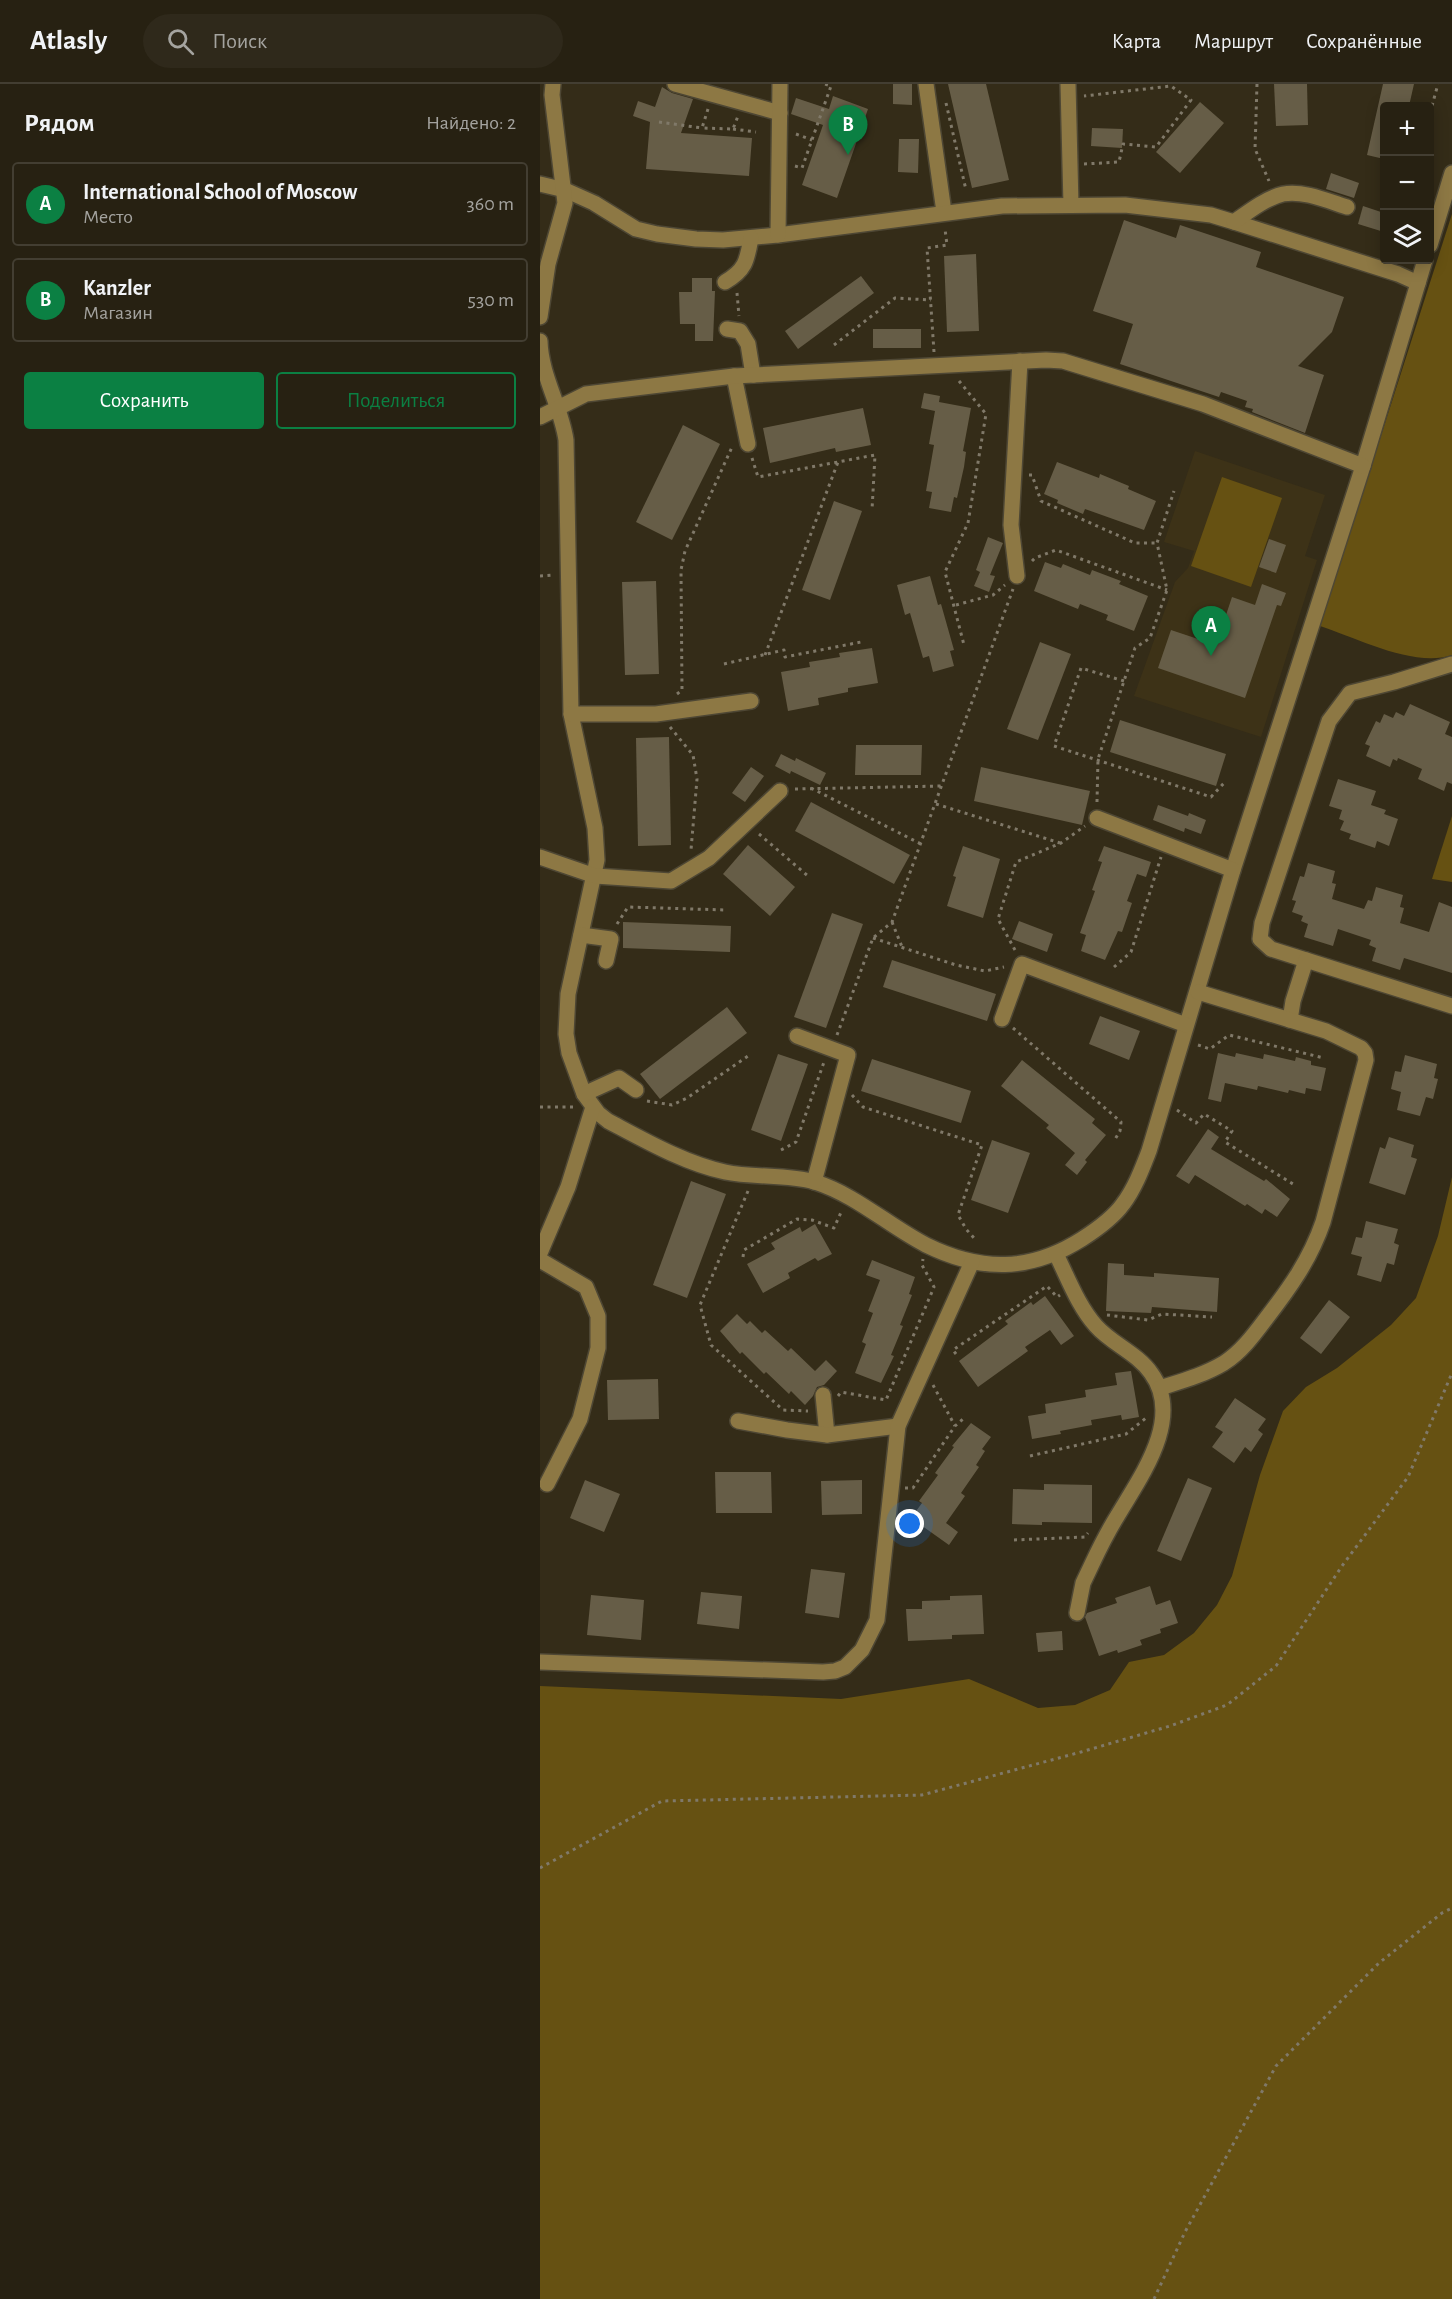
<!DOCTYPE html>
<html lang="ru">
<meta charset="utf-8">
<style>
:root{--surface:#272112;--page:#2f291b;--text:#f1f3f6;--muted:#a4a39f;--line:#433e32;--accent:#0b8043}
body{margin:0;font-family:"Alegreya Sans",sans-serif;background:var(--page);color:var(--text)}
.controls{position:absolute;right:18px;top:18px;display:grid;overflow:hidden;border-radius:6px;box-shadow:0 3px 15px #0003}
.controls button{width:54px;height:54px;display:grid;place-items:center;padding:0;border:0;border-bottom:2px solid var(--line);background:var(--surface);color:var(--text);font:30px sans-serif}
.you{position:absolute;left:370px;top:1440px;width:21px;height:21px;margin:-15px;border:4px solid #fff;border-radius:50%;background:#1a73e8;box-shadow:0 0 0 9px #1a73e833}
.badge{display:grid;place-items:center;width:39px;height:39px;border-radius:50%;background:var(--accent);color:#fff;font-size:20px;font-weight:700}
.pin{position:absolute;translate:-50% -50px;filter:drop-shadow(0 2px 3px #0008)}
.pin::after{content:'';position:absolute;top:32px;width:21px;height:18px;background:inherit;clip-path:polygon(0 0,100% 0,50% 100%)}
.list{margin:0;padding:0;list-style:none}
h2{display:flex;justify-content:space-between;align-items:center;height:78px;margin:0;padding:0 24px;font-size:26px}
h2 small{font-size:20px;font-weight:400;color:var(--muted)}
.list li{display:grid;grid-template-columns:39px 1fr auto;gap:18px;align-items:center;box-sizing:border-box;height:84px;margin:0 12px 12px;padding:0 12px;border:2px solid var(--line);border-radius:6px}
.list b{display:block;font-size:22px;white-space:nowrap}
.list p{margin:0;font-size:20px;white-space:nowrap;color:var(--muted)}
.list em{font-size:20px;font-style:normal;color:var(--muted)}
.actions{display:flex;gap:12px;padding:18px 24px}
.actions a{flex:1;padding:14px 0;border:2px solid var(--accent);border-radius:6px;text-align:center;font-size:21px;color:var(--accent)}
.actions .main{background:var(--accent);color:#fff}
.icon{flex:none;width:33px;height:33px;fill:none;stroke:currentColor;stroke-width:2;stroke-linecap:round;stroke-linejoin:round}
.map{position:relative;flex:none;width:912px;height:2215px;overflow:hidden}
header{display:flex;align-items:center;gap:36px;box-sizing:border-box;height:84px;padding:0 30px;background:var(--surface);border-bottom:2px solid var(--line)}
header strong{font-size:28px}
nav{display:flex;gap:33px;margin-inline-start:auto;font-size:21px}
.search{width:420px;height:54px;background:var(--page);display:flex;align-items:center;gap:15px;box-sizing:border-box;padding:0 21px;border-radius:33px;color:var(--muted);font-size:22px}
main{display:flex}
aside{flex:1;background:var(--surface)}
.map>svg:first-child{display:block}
</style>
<header>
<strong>Atlasly</strong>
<div class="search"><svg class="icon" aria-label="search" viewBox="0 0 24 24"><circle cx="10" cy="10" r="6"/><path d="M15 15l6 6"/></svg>Поиск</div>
<nav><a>Карта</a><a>Маршрут</a><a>Сохранённые</a></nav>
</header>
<main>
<aside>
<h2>Рядом<small>Найдено: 2</small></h2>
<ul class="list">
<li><span class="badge">A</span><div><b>International School of Moscow</b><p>Место</p></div><em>360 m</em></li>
<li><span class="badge">B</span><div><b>Kanzler</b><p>Магазин</p></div><em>530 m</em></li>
</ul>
<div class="actions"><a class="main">Сохранить</a><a>Поделиться</a></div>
</aside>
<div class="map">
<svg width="912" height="2215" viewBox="0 0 912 2215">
<rect width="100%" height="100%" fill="#342c18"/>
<path fill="#3d3217" d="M 655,367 L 785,411 L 765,472 L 777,476 L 721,653 L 594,612 L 635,498 L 648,484 L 654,467 L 624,458 Z"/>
<g fill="#665112">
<path d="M 912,130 L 912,571 C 874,584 817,554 780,542 Z"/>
<path d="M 682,393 L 742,414 L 711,503 L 651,482 Z"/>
<path d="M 912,732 L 912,798 L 892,795 Z"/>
<path d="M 912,1093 L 912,2215 L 0,2215 L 0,1602 L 301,1615 L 429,1595 L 498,1624 L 535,1621 L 570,1606 L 589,1578 L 624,1571 L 654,1549 L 677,1521 L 692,1492 L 720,1391 L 743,1327 L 766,1303 L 797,1284 L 851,1241 L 876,1214 L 898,1152 Z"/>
</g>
<g fill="#665d47">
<path d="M 353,0 L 372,0 L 372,21 L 353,20 Z"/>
<path d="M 408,0 L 446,0 L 469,96 L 432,104 Z"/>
<path d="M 734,0 L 767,0 L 768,41 L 736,42 Z"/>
<path d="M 843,0 L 874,0 L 869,22 L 844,22 L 844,75 L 827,71 Z"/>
<path d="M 122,3 L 132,9 L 153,15 L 141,49 L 212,54 L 209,92 L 106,85 L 110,38 L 93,32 L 98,17 L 115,23 Z"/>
<path d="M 293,12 L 328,25 L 297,114 L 262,101 L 283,41 L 251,30 L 256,14 L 289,25 Z"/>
<path d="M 660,18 L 684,39 L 640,89 L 616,68 Z"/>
<path d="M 552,44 L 583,45 L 582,64 L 551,62 Z"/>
<path d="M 359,55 L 379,55 L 378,89 L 358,88 Z"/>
<path d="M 791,89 L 819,99 L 814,114 L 786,105 Z"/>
<path d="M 823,122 L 844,129 L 844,148 L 818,140 Z"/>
<path d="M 584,136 L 636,154 L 640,141 L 721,168 L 716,183 L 804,213 L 792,248 L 758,282 L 784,291 L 765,349 L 712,328 L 713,325 L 705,323 L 707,317 L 681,308 L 679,313 L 580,280 L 593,240 L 553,227 Z"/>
<path d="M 436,170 L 439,247 L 407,248 L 404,172 Z"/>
<path d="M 321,192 L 334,209 L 258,265 L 245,247 Z"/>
<path d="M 152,194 L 172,194 L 172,207 L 175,207 L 173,257 L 155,257 L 155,240 L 140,240 L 139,208 L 152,208 Z"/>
<rect x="333" y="245" width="48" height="19"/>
<path d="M 384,309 L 400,312 L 399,318 L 431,324 L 423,367 L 426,368 L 424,383 L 417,414 L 414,413 L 411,428 L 389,424 L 392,408 L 386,407 L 394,361 L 389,360 L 395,327 L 381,324 Z"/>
<path d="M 323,324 L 331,361 L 296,368 L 295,364 L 230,379 L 223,344 Z"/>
<path d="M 143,341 L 180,360 L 132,456 L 96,438 Z"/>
<path d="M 517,378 L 559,394 L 560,390 L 589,402 L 588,405 L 616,417 L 604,446 L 545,425 L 543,430 L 517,419 L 518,416 L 504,410 Z"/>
<path d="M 294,417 L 322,427 L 290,516 L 262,506 Z"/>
<path d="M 448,453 L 463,459 L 450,491 L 455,492 L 449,508 L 434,502 L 440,488 L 436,486 Z"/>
<path d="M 729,455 L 746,461 L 736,489 L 719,483 Z"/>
<path d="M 505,478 L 521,484 L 523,480 L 550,491 L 552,486 L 581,497 L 579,500 L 608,512 L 594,547 L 566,536 L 568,531 L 540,520 L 538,525 L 494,507 Z"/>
<path d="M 390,492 L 398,521 L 401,520 L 414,566 L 410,567 L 414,582 L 393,588 L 389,572 L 383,574 L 370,529 L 365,531 L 357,501 Z"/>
<path d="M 116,497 L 119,590 L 85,591 L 82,498 Z"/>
<path d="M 722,500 L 746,509 L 741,522 L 737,521 L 705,614 L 618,584 L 631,546 L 676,561 L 692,513 L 715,521 Z"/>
<path d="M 500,558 L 531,570 L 498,656 L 467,645 Z"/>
<path d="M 332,564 L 338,599 L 308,604 L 308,608 L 278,614 L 279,621 L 248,627 L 241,588 L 270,583 L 269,578 L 300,573 L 299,569 Z"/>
<path d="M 870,620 L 910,638 L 905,650 L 912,653 L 912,700 L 907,698 L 904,707 L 878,695 L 882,685 L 858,674 L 857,677 L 853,675 L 850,683 L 826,672 L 830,662 L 825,660 L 836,637 L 840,639 L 844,630 L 853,634 L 856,628 L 864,632 Z"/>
<path d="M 580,636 L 686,670 L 676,702 L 570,668 Z"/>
<path d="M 129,653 L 131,761 L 98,762 L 96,654 Z"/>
<path d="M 316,661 L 382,661 L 381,691 L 315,691 Z"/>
<path d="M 241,670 L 255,677 L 256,674 L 286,689 L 280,701 L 251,687 L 250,690 L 235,682 Z"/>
<path d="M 211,683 L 224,692 L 205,718 L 192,709 Z"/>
<path d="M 441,683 L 550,707 L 542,741 L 434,717 Z"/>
<path d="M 798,695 L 836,707 L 831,721 L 846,726 L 844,730 L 858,735 L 849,762 L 837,757 L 835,764 L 809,755 L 811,750 L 800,746 L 804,737 L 799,735 L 802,726 L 789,722 Z"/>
<path d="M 271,718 L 370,771 L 354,800 L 255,747 Z"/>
<path d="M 618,721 L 648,732 L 649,729 L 666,736 L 661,750 L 645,744 L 644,748 L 613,736 Z"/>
<path d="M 208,761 L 255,803 L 230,832 L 183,790 Z"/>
<path d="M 423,762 L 460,775 L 443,834 L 407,822 L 416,793 L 413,792 Z"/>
<path d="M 564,762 L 611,778 L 606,793 L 597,790 L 587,817 L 592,819 L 582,848 L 578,847 L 565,876 L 541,867 L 546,851 L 540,849 L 555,807 L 552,806 L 562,778 L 558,777 Z"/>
<path d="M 768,779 L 795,787 L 792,799 L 796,800 L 792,815 L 824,825 L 828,816 L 832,817 L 836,803 L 863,811 L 860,823 L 864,824 L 860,839 L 889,848 L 899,818 L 912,823 L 912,889 L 864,874 L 860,886 L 832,877 L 836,864 L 829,861 L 831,856 L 798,845 L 793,862 L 764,853 L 768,840 L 761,837 L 763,832 L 752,828 L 756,817 L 752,816 L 760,792 L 764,793 Z"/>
<path d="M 292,829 L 323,840 L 286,944 L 254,933 Z"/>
<path d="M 479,837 L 513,850 L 507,868 L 472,855 Z"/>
<path d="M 83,838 L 191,842 L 190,868 L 83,864 Z"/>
<path d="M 352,876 L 456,910 L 447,937 L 343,903 Z"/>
<path d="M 187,923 L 207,949 L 120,1015 L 100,990 Z"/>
<path d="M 560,932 L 600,947 L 589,976 L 549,960 Z"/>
<path d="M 678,969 L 695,973 L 696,969 L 723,975 L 724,970 L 755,977 L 756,973 L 771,977 L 771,981 L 786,984 L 781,1007 L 766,1004 L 765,1010 L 749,1006 L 748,1009 L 718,1002 L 717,1006 L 685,999 L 681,1018 L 668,1015 Z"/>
<path d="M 238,970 L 268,980 L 241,1057 L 211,1046 Z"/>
<path d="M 865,971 L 897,980 L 894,994 L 898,995 L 893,1015 L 886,1013 L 880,1032 L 857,1026 L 861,1008 L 851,1005 L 855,987 L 861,988 Z"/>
<path d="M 332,975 L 431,1007 L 421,1039 L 321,1007 Z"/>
<path d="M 482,976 L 555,1035 L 552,1039 L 566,1051 L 545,1076 L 547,1078 L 537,1091 L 525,1081 L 535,1069 L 506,1044 L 509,1041 L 461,1002 Z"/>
<path d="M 668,1045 L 679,1053 L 671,1065 L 724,1097 L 726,1095 L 750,1115 L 737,1133 L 725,1125 L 722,1130 L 707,1120 L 705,1122 L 655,1091 L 649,1100 L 636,1092 Z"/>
<path d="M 849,1053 L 874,1061 L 871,1073 L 877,1075 L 865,1111 L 829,1099 L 840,1063 L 845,1065 Z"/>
<path d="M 452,1056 L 490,1069 L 468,1129 L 431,1116 Z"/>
<path d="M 151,1097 L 186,1110 L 147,1214 L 113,1201 Z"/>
<path d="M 826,1137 L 858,1145 L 854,1159 L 859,1161 L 854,1181 L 847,1179 L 841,1198 L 817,1191 L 822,1173 L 811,1170 L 816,1153 L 822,1154 Z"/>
<path d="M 275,1140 L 292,1170 L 278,1177 L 275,1174 L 248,1189 L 250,1194 L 223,1209 L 207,1180 L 235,1165 L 231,1159 L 260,1143 L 262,1148 Z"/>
<path d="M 332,1176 L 375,1193 L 369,1210 L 372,1211 L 360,1241 L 363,1242 L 351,1271 L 354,1272 L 341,1299 L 315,1289 L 326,1260 L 322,1258 L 333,1229 L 328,1227 L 340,1196 L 326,1191 Z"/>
<path d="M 568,1179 L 584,1180 L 584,1191 L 614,1193 L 614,1189 L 679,1194 L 677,1228 L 612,1223 L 611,1229 L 566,1227 Z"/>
<path d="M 505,1212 L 534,1252 L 521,1261 L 510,1246 L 485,1263 L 488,1267 L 438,1303 L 419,1277 L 468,1240 L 465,1237 L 491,1218 L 493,1221 Z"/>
<path d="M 789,1216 L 810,1233 L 781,1270 L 760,1254 Z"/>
<path d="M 197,1230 L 207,1240 L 210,1237 L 222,1249 L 225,1246 L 248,1267 L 251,1264 L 275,1287 L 286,1276 L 297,1287 L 284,1301 L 277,1303 L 273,1312 L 265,1321 L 251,1307 L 249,1310 L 226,1288 L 224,1290 L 202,1268 L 200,1270 L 180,1247 Z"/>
<path d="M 591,1287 L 599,1333 L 582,1336 L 581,1331 L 551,1336 L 552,1341 L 520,1347 L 521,1350 L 492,1355 L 488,1332 L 506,1329 L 505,1320 L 546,1313 L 545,1306 L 577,1301 L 575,1289 Z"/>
<path d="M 118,1295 L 119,1335 L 68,1336 L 67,1296 Z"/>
<path d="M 695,1314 L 726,1335 L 718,1346 L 723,1350 L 711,1368 L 705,1363 L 694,1379 L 672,1363 L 683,1348 L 675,1343 Z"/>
<path d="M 431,1339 L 451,1353 L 442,1365 L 445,1367 L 436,1381 L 439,1383 L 421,1409 L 425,1412 L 406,1439 L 418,1448 L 409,1461 L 371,1434 L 382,1419 L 379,1417 L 398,1391 L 395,1389 L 414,1363 L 412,1362 Z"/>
<path d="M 175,1388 L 231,1388 L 232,1429 L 176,1429 Z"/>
<path d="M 648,1394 L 672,1404 L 641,1477 L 617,1467 Z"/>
<path d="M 45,1396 L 80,1410 L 64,1448 L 30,1434 Z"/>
<path d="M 322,1396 L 322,1430 L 282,1431 L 281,1397 Z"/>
<path d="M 504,1400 L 552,1401 L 552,1439 L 502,1438 L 502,1441 L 472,1440 L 473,1405 L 504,1406 Z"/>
<path d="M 271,1485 L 305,1489 L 299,1534 L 265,1529 Z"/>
<path d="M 610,1502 L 616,1521 L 630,1516 L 638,1539 L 620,1545 L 621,1549 L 600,1556 L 602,1561 L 578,1569 L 577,1566 L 559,1572 L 545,1533 L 547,1529 L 577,1519 L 575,1514 Z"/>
<path d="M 161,1508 L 202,1512 L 199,1545 L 157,1540 Z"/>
<path d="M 51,1511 L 104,1516 L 101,1556 L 47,1551 Z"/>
<path d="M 442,1511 L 444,1550 L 412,1551 L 412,1555 L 368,1557 L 366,1525 L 382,1525 L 382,1517 L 410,1516 L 410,1512 Z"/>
<path d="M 522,1547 L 523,1566 L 498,1568 L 496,1549 Z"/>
</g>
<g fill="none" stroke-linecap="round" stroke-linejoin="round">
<defs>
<g id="minor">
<path d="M 135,0 L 240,29"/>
<path d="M 386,0 L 404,128"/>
<path d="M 528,0 L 531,121"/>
<path d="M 0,100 L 25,106 L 54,119 L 96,145 L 117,150 L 156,155 L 183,156 L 238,151 L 462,122 L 585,121 L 671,131 L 694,138 L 858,190 L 878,199"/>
<path d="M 694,138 C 708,128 726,114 743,110 C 763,106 788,117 807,123"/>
<path d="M 238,151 L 240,0"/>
<path d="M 890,161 L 912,89"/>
<path d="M 185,198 C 206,186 207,176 211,154"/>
<path d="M 0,233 L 8,180 L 25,119 L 12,11 L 13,0"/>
<path d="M 187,245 L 200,247 L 208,260 L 213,291"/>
<path d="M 0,257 C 1,292 21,322 26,356 L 31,630 L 55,744 L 57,776 L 28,910 L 26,950 L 29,969 L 44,1010 L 58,1029 L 68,1037 C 104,1056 144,1079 185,1088 C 213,1094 248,1090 275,1098 C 316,1111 349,1142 386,1161 C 441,1188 490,1188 542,1155 C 556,1146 573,1134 583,1120 C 595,1104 602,1085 609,1067 L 693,786 L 823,382 L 885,176"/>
<path d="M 194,292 L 208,360"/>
<path d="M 0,333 L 46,310 L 194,292 L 506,276 L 523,277 L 663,320 L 823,382"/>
<path d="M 477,492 L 471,441 L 480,277"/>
<path d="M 31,630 L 116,630 L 211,617"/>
<path d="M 557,734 L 693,786"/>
<path d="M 0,773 L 55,792 L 131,797 L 169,774 L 240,707"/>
<path d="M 41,851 L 71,855 L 66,877"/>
<path d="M 766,876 L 731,865 L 720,855 L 722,839 L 789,637 L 810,609 L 854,598 L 912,580"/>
<path d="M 462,935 L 482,880 L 646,941"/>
<path d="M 750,936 L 753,917 L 766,876 L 912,922"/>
<path d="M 257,952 L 308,971 L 274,1098"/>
<path d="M 44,1010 L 79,994 L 96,1006"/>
<path d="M 0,1169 L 28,1103 L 53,1023"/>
<path d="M 516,1170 C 528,1194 538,1222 556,1242 C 572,1260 597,1269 611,1289 C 644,1334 601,1392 578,1431 C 568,1447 560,1463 552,1480 L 543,1499 L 537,1529"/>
<path d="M 0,1176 L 46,1203 L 58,1232 L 58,1264 L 40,1335 L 7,1400"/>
<path d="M 620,1304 C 642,1297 664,1291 684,1279 C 701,1268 713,1252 725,1236 C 749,1205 770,1176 783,1138 L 826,976 L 825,969 L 821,964 L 786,947 L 658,908"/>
<path d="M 283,1311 L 287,1351"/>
<path d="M 198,1337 L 247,1346 L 287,1351 L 358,1342"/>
<path d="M 0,1578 L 283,1588 L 295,1587 L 305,1583 L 322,1566 L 337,1536 L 358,1342 L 432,1178"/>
</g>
</defs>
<use href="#minor" stroke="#4e4734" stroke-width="18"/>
<g stroke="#807969" stroke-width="3" stroke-dasharray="3 4.5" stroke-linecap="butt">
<path d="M 717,0 L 715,65 L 729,97"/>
<path d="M 406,19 L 426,106"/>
<path d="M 168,25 L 162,44 L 193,45 L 198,32"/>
<path d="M 890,29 L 898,0"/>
<path d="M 119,38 L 162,44"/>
<path d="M 193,45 L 216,48"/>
<path d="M 256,50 L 272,56"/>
<path d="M 544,80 L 579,78 L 583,60 L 616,63 L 651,16 L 631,2 L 544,12"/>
<path d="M 255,82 L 262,84 L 291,2 L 285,0"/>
<path d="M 197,209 L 199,232"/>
<path d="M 294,261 L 355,214 L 391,216"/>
<path d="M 394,268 L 387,164 L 407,161 L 405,145"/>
<path d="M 419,297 L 446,330 L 428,439 L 405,488 L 424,561"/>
<path d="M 212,374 L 218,393 L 335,371 L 332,426"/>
<path d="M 489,391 L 492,391 L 501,417 L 595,459 L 617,459"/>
<path d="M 492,477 L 495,474 L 516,466 L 627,506"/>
<path d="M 0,492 L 13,491"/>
<path d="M 416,521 L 453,511 L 465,501"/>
<path d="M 225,571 L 298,378"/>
<path d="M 184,580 L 244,566 L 245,573 L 321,558"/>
<path d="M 584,597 L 541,584 L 514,662 L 671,713 L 685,698"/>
<path d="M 137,610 L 142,606 L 141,486 L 145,467 L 192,363"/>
<path d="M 130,643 L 153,671 L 157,695 L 151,766"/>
<path d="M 271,704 L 381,760"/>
<path d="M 255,705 L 403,702"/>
<path d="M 557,718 L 558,675 L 595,564 L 610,554 L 627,506 L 617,459 L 634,407"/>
<path d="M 396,720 L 520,759"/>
<path d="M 219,750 L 268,792"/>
<path d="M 352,838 L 362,863"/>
<path d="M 77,840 L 88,823 L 186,826"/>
<path d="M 333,854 L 416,881 L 445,887 L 464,883"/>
<path d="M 475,866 L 458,835 L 476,778 L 521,759 L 545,742"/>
<path d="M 574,883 L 591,868 L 621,773"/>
<path d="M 473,944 L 581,1038 L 580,1047 L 574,1057"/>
<path d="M 297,951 L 333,854 L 352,838 L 473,505"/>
<path d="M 658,961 L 670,965 L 689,951 L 784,974"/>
<path d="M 312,1011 L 323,1023 L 442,1061 L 418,1131 L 426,1145 L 434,1154"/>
<path d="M 107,1017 L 132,1021 L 147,1014 L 208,972"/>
<path d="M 0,1023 L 34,1023"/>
<path d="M 637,1026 L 656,1039 L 664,1030 L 692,1047 L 685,1058 L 753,1100"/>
<path d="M 241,1066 L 256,1058 L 284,978"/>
<path d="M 208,1107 L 160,1221 L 171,1261 L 243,1326 L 268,1327"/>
<path d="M 203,1173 L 204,1166 L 257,1135 L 272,1136 L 294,1144 L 302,1126"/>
<path d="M 567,1231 L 608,1236 L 622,1230 L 672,1233"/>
<path d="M 416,1270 L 413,1266 L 507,1202 L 517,1213 L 520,1211"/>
<path d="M 393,1301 L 415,1342"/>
<path d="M 298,1312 L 301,1308 L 346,1316 L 394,1203 L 382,1181 L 383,1175"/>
<path d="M 490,1372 L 586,1350 L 606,1334"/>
<path d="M 365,1404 L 373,1404 L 415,1342 L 424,1334"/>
<path d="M 474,1456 L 545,1453 L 548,1449"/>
<path d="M 0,1784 L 122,1717 L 382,1711 L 541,1668 L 630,1642 L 687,1621 L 736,1582 L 802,1482 L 868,1393 L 912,1289"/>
<path d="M 614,2215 L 645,2148 L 736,1982 L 839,1879 L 902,1829 L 912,1824"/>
</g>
<use href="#minor" stroke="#8d7844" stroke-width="15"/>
</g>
</svg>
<div class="controls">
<button>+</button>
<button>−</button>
<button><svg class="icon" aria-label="layers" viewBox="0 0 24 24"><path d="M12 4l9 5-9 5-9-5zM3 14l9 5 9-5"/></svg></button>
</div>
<div class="you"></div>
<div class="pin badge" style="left:671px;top:572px">A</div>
<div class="pin badge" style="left:308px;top:71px">B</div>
</div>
</main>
